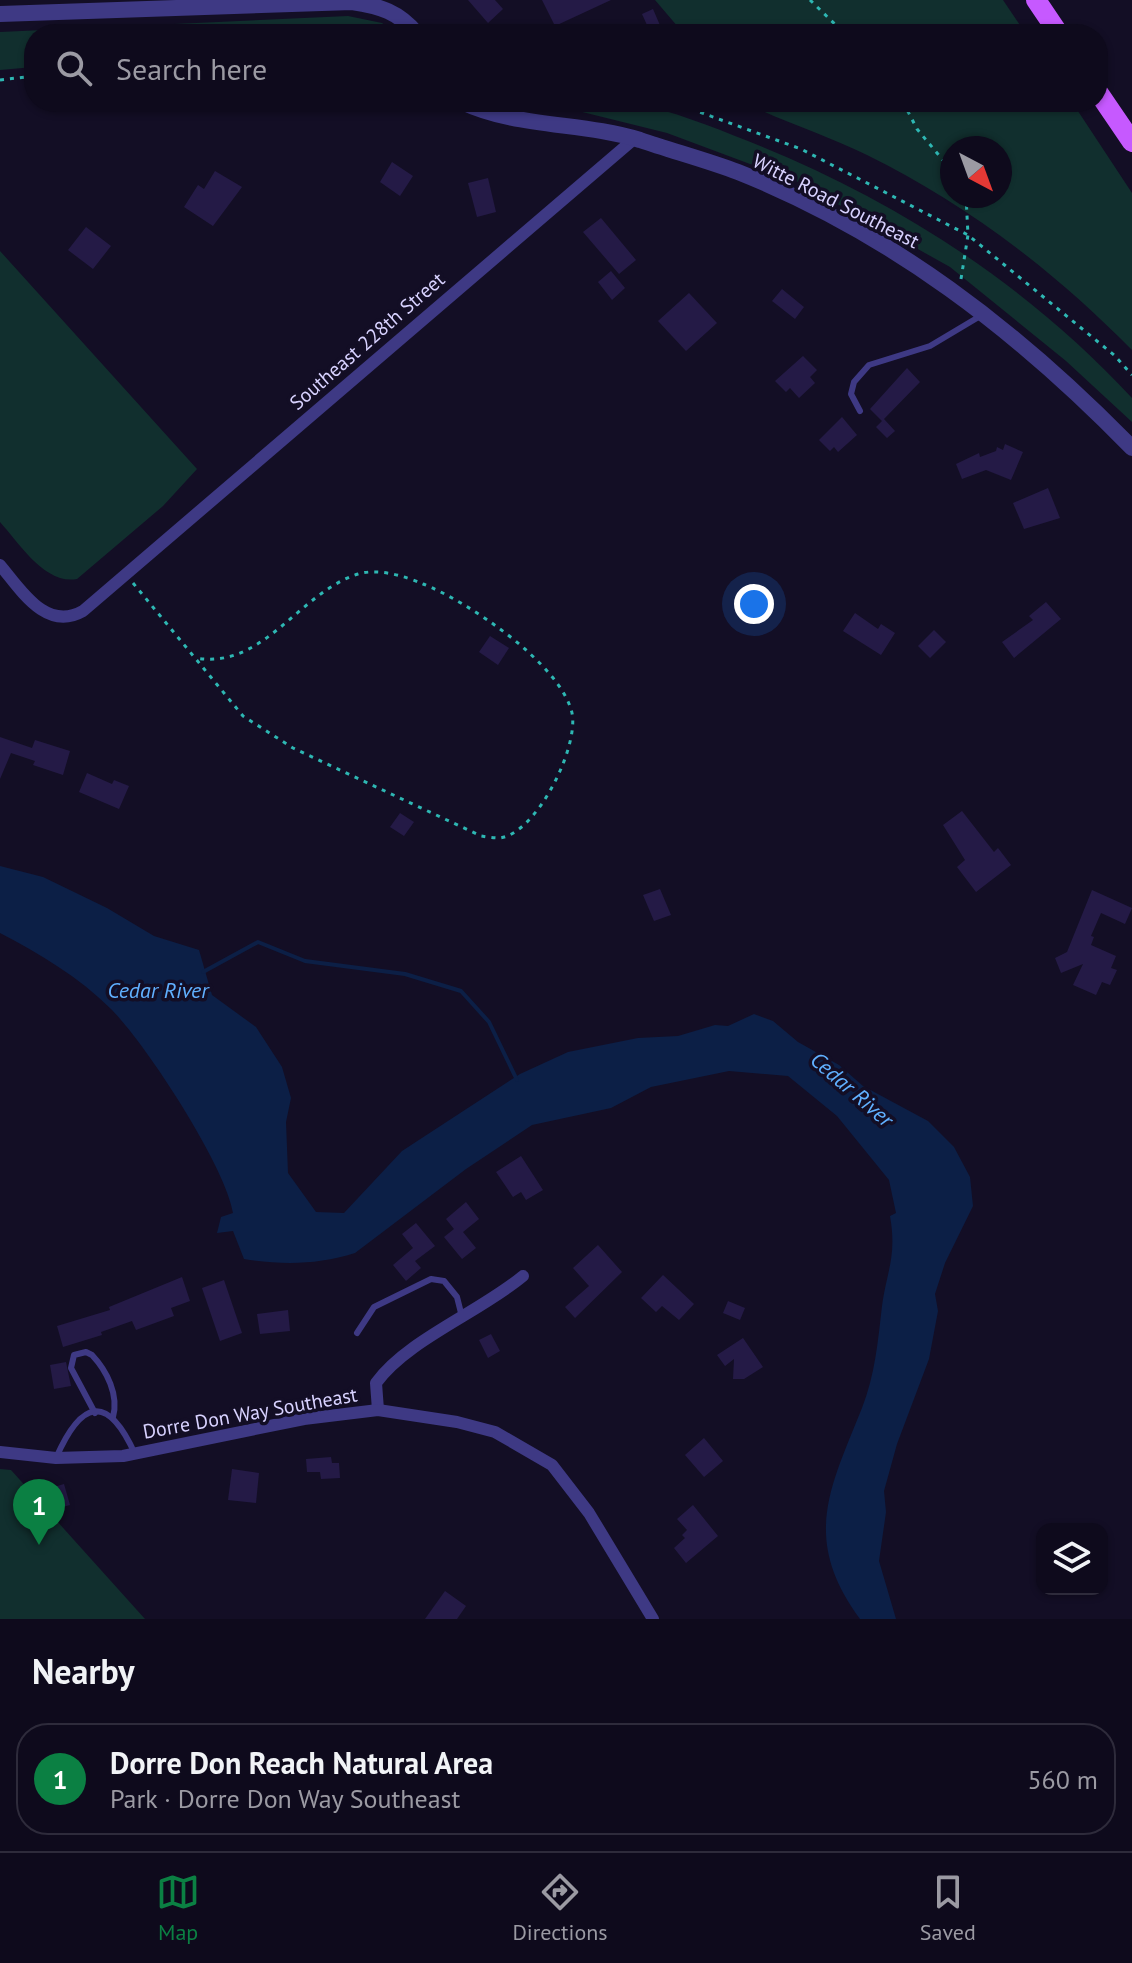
<!DOCTYPE html>
<meta charset="utf-8">
<style>
:root{--surface:#0e0a1c;--page:#171325;--text:#f1f3f6;--muted:#9b9aa3;--line:#2e2b3b;--accent:#0b8043}
body{margin:0;font-family:"PT Sans",sans-serif;background:var(--page);color:var(--text)}
.controls{position:absolute;right:24px;bottom:24px;display:grid;overflow:hidden;border-radius:16px;box-shadow:0 2px 6px #0004}
.controls button{width:72px;height:72px;display:grid;place-items:center;padding:0;border:0;border-bottom:2px solid var(--line);background:var(--surface);color:var(--text);font:40px sans-serif}
.compass{position:absolute;left:940px;top:136px;width:72px;height:72px;border-radius:50%;background:var(--surface);box-shadow:0 2px 6px #0004;rotate:139deg}
.you{position:absolute;left:754px;top:604px;width:28px;height:28px;margin:-20px;border:6px solid #fff;border-radius:50%;background:#1a73e8;box-shadow:0 0 0 12px #1a73e833}
.badge{display:grid;place-items:center;width:52px;height:52px;border-radius:50%;background:var(--accent);color:#fff;font-size:26px;font-weight:700}
.pin{position:absolute;translate:-50% -66px;filter:drop-shadow(0 2px 4px #0008)}
.pin::after{content:'';position:absolute;top:42px;width:28px;height:24px;background:inherit;clip-path:polygon(0 0,100% 0,50% 100%)}
.list{margin:0;padding:0;list-style:none}
h2{display:flex;justify-content:space-between;align-items:center;height:104px;margin:0;padding:0 32px;font-size:34px}
h2 small{font-size:26px;font-weight:400;color:var(--muted)}
.list li{display:grid;grid-template-columns:52px 1fr auto;gap:24px;align-items:center;box-sizing:border-box;height:112px;margin:0 16px 16px;padding:0 16px;border:2px solid var(--line);border-radius:32px}
.list b{display:block;font-size:30px;white-space:nowrap}
.list p{margin:0;font-size:26px;white-space:nowrap;color:var(--muted)}
.list em{font-size:26px;font-style:normal;color:var(--muted)}
.icon{flex:none;width:44px;height:44px;fill:none;stroke:currentColor;stroke-width:2;stroke-linecap:round;stroke-linejoin:round}
.map{position:relative;flex:none;width:1132px;height:1619px;overflow:hidden}
.search{position:absolute;background:var(--surface);box-shadow:0 2px 6px #0004;left:24px;right:24px;top:24px;height:88px;display:flex;align-items:center;gap:20px;box-sizing:border-box;padding:0 28px;border-radius:32px;color:var(--muted);font-size:30px}
.sheet{height:232px;background:var(--surface)}
nav{display:flex;justify-content:space-around;align-items:center;box-sizing:border-box;height:112px;border-top:2px solid var(--line);background:var(--surface);font-size:22px;color:var(--muted)}
nav a{display:grid;justify-items:center;gap:4px}
nav .on{color:var(--accent)}
.map>svg:first-child{display:block}
</style>
<div class="map">
<svg width="1132" height="1619" viewBox="0 0 1132 1619">
<rect width="100%" height="100%" fill="#130e25"/>
<g fill="#112f2e" fill-rule="evenodd">
<path d="M 655,0 L 1003,0 L 1026,34 L 684,34 Z"/>
<path d="M 348,16 L 382,23 L 397,34 L 34,34 L 34,67 L 0,70 L 0,32 Z"/>
<path d="M 542,102 C 571,102 605,97 633,103 C 673,111 710,126 748,141 C 892,198 1026,283 1132,398 L 1132,422 L 1066,361 L 950,267 L 798,182 L 667,133 Z"/>
<path d="M 744,102 L 1072,102 L 1132,193 L 1132,350 C 1053,270 968,205 867,155 C 827,135 783,122 744,102 ZM 952,148 L 1000,148 L 1000,196 L 952,196 Z"/>
<path d="M 0,251 L 197,469 L 163,506 L 77,579 C 45,585 19,543 0,522 Z"/>
<path d="M 0,1469 L 11,1470 L 145,1619 L 0,1619 Z"/>
</g>
<path fill="#0c1f46" d="M 0,866 L 43,877 L 107,908 L 154,936 L 199,950 L 212,995 L 256,1027 L 282,1067 L 291,1098 L 286,1122 L 288,1173 L 316,1212 L 344,1213 L 402,1151 L 520,1074 L 568,1052 L 638,1038 L 678,1036 L 715,1025 L 728,1026 L 754,1014 L 773,1021 L 798,1042 L 839,1065 L 863,1086 L 928,1121 L 954,1147 L 970,1177 L 973,1206 L 945,1263 L 935,1294 L 938,1311 L 929,1359 L 897,1444 L 884,1491 L 886,1512 L 879,1561 L 896,1619 L 860,1619 C 801,1539 830,1488 862,1408 C 875,1375 878,1341 882,1306 C 887,1270 897,1256 890,1216 L 896,1213 L 889,1180 L 837,1116 L 788,1076 L 729,1071 L 651,1087 L 611,1108 L 532,1125 L 466,1169 L 355,1253 C 317,1265 282,1265 244,1259 L 233,1231 L 217,1233 L 221,1217 L 233,1213 C 226,1167 146,1044 111,1009 C 80,978 39,953 0,933 Z"/>
<g fill="none" stroke-linecap="round" stroke-linejoin="round">
<path stroke="#0c1f46" stroke-width="4" d="M 203,972 L 258,942 L 305,961 L 405,974 L 461,991 L 489,1022 L 517,1080"/>
</g>
<g fill="#241a46">
<path d="M 468,0 L 495,0 L 503,9 L 488,23 Z"/>
<path d="M 542,0 L 611,0 L 555,26 Z"/>
<path d="M 653,9 L 662,30 L 651,34 L 642,14 Z"/>
<path d="M 392,162 L 413,176 L 400,196 L 380,182 Z"/>
<path d="M 215,171 L 242,187 L 213,226 L 184,207 L 198,185 L 204,189 Z"/>
<path d="M 488,178 L 496,212 L 477,217 L 468,183 Z"/>
<path d="M 601,218 L 636,260 L 619,274 L 583,232 Z"/>
<path d="M 86,227 L 111,246 L 93,269 L 68,250 Z"/>
<path d="M 611,271 L 625,288 L 612,300 L 598,282 Z"/>
<path d="M 782,289 L 804,307 L 795,319 L 772,301 Z"/>
<path d="M 689,293 L 717,323 L 686,351 L 658,321 Z"/>
<path d="M 803,356 L 817,370 L 810,377 L 815,383 L 799,398 L 790,388 L 786,392 L 775,381 Z"/>
<path d="M 907,368 L 920,382 L 884,419 L 895,431 L 887,438 L 876,427 L 882,421 L 870,409 Z"/>
<path d="M 842,417 L 857,435 L 838,452 L 834,447 L 830,451 L 819,440 Z"/>
<path d="M 1005,444 L 1023,452 L 1011,480 L 986,470 L 962,479 L 956,464 L 979,453 L 980,457 L 996,451 L 997,447 L 1003,450 Z"/>
<path d="M 1048,488 L 1060,518 L 1024,529 L 1013,503 Z"/>
<path d="M 1046,602 L 1061,619 L 1014,658 L 1002,642 L 1033,620 L 1029,616 Z"/>
<path d="M 855,613 L 878,629 L 881,624 L 895,633 L 881,655 L 843,631 Z"/>
<path d="M 934,630 L 946,642 L 930,658 L 918,646 Z"/>
<path d="M 490,636 L 509,648 L 498,665 L 479,652 Z"/>
<path d="M 0,737 L 32,748 L 35,740 L 70,751 L 63,775 L 33,765 L 35,761 L 11,753 L 0,779 Z"/>
<path d="M 87,773 L 112,784 L 114,780 L 129,786 L 119,809 L 79,792 Z"/>
<path d="M 962,811 L 994,852 L 998,848 L 1011,865 L 976,892 L 957,867 L 965,860 L 943,825 Z"/>
<path d="M 400,813 L 414,822 L 404,836 L 390,827 Z"/>
<path d="M 660,889 L 671,915 L 654,921 L 643,895 Z"/>
<path d="M 1092,890 L 1132,908 L 1125,924 L 1101,913 L 1091,936 L 1094,937 L 1091,945 L 1116,956 L 1111,968 L 1117,970 L 1110,985 L 1102,982 L 1096,995 L 1073,985 L 1083,964 L 1061,973 L 1055,958 L 1067,952 Z"/>
<path d="M 521,1156 L 543,1190 L 526,1200 L 521,1192 L 513,1197 L 496,1172 Z"/>
<path d="M 466,1202 L 479,1219 L 463,1232 L 476,1248 L 462,1259 L 444,1237 L 454,1229 L 446,1219 Z"/>
<path d="M 416,1223 L 435,1246 L 415,1261 L 421,1268 L 406,1281 L 393,1265 L 413,1248 L 402,1234 Z"/>
<path d="M 598,1245 L 622,1272 L 575,1318 L 565,1307 L 589,1286 L 573,1268 Z"/>
<path d="M 663,1275 L 694,1304 L 679,1320 L 662,1306 L 656,1312 L 641,1298 Z"/>
<path d="M 182,1277 L 190,1301 L 171,1308 L 174,1316 L 136,1330 L 132,1321 L 101,1332 L 102,1335 L 63,1347 L 57,1326 L 110,1310 L 109,1307 Z"/>
<path d="M 224,1280 L 242,1333 L 220,1341 L 202,1288 Z"/>
<path d="M 728,1301 L 745,1308 L 740,1320 L 723,1313 Z"/>
<path d="M 288,1310 L 290,1331 L 260,1334 L 257,1314 Z"/>
<path d="M 491,1334 L 500,1351 L 488,1358 L 479,1340 Z"/>
<path d="M 743,1338 L 763,1367 L 744,1379 L 733,1379 L 734,1359 L 725,1366 L 717,1355 Z"/>
<path d="M 66,1362 L 71,1386 L 54,1389 L 50,1365 Z"/>
<path d="M 704,1438 L 723,1461 L 704,1477 L 685,1455 Z"/>
<path d="M 331,1457 L 332,1463 L 339,1463 L 340,1478 L 321,1479 L 320,1472 L 307,1472 L 306,1459 Z"/>
<path d="M 232,1469 L 259,1473 L 256,1503 L 228,1500 Z"/>
<path d="M 64,1484 L 70,1505 L 40,1513 L 34,1493 Z"/>
<path d="M 693,1505 L 718,1536 L 686,1563 L 674,1548 L 685,1538 L 682,1535 L 687,1530 L 677,1519 Z"/>
<path d="M 445,1591 L 466,1606 L 457,1619 L 425,1619 Z"/>
</g>
<g fill="none" stroke-linecap="round" stroke-linejoin="round">
<g stroke="#2eb7b3" stroke-width="3" stroke-dasharray="4 6" stroke-linecap="butt">
<path d="M 810,0 L 845,34"/>
<path d="M 0,80 L 34,76"/>
<path d="M 672,102 L 801,149 L 968,235 L 1114,355 L 1132,375"/>
<path d="M 903,102 L 917,129 L 952,171"/>
<path d="M 961,279 L 968,235 L 966,196"/>
<path d="M 133,583 L 243,716 L 293,748 L 481,836 C 487,837 494,838 500,838 C 537,833 579,747 572,713 C 561,664 467,601 423,584 C 405,576 378,568 358,574 C 298,593 264,670 195,658"/>
</g>
<g stroke="#3e3984" stroke-width="6">
<path d="M 860,411 L 851,394 L 854,382 L 869,365 L 930,346 L 982,315"/>
<path d="M 357,1333 L 374,1307 L 431,1279 L 444,1281 L 457,1297 L 462,1317"/>
<path d="M 95,1413 L 71,1368 L 74,1355 L 86,1352 L 92,1355 C 107,1371 119,1395 113,1417"/>
<path d="M 56,1458 C 81,1401 107,1392 135,1454"/>
</g>
<g stroke="#3e3984" stroke-width="12">
<path d="M 0,565 C 21,590 46,632 83,611 L 634,139"/>
<path d="M 378,1410 L 376,1383 C 407,1340 480,1312 523,1276"/>
<path d="M 0,1452 L 56,1458 L 123,1456 L 304,1419 L 378,1410 L 457,1422 L 495,1432 L 552,1465 L 589,1513 L 653,1619"/>
</g>
<g stroke="#3e3984" stroke-width="16">
<path d="M 0,14 L 352,2 C 380,6 399,12 417,34"/>
<path d="M 462,102 C 517,128 583,122 640,140 C 672,151 706,160 738,172 C 891,233 1018,331 1132,448"/>
</g>
<g stroke="#c659ff" stroke-width="20">
<path d="M 1036,0 L 1059,34"/>
<path d="M 1098,92 L 1132,142"/>
</g>
</g>
<g text-anchor="middle" dominant-baseline="central" stroke-width="7" stroke-linejoin="round" paint-order="stroke">
<g font-size="20" fill="#d8d2ff" stroke="#130e25">
<text transform="translate(836 201) rotate(27)">Witte Road Southeast</text>
<text transform="translate(367 341) rotate(-41)">Southeast 228th Street</text>
<text transform="translate(250 1413) rotate(-10)">Dorre Don Way Southeast</text>
</g>
<g font-size="22" font-style="italic" fill="#60b0ff" stroke="#130e25">
<text x="158" y="990">Cedar River</text>
<text transform="translate(852 1089) rotate(41)">Cedar River</text>
</g>
</g>
</svg>
<div class="controls">
<button><svg class="icon" aria-label="layers" viewBox="0 0 24 24"><path d="M12 4l9 5-9 5-9-5zM3 14l9 5 9-5"/></svg></button>
</div>
<svg class="compass" viewBox="-18 -18 36 36"><path d="M0-13l5 13h-10z" fill="#e53935"/><path d="M0 13l5-13h-10z" fill="#9b9aa3"/></svg>
<div class="you"></div>
<div class="pin badge" style="left:39px;top:1545px">1</div>
<div class="search"><svg class="icon" aria-label="search" viewBox="0 0 24 24"><circle cx="10" cy="10" r="6"/><path d="M15 15l6 6"/></svg>Search here</div>
</div>
<section class="sheet">
<h2>Nearby<small></small></h2>
<ul class="list">
<li><span class="badge">1</span><div><b>Dorre Don Reach Natural Area</b><p>Park · Dorre Don Way Southeast</p></div><em>560 m</em></li>
</ul>
</section>
<nav>
<a class="on"><svg class="icon" aria-label="map" viewBox="0 0 24 24"><path d="M3 6l6-2 6 2 6-2v14l-6 2-6-2-6 2zM9 4v14M15 6v14"/></svg>Map</a>
<a><svg class="icon" aria-label="directions" viewBox="0 0 24 24"><path d="M12 3l9 9-9 9-9-9zM9 14v-3h6M13 9l2 2-2 2"/></svg>Directions</a>
<a><svg class="icon" aria-label="saved" viewBox="0 0 24 24"><path d="M7 4h10v16l-5-4-5 4z"/></svg>Saved</a>
</nav>
